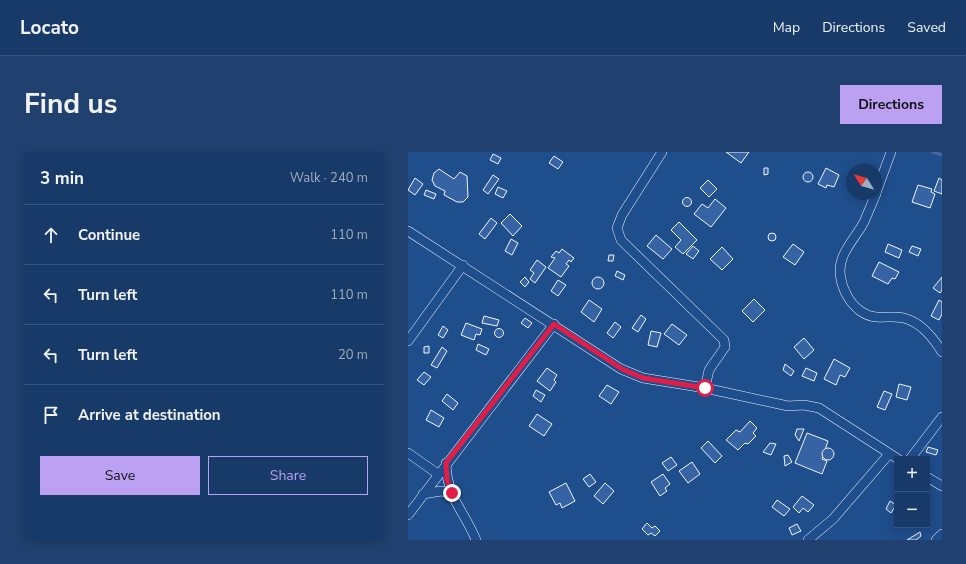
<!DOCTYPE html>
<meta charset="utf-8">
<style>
:root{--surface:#173a69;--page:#20416f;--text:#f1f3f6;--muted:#9eadc0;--line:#36547d;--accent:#bca0f2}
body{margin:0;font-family:"Nunito Sans",sans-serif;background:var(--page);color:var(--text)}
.controls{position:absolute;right:12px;bottom:12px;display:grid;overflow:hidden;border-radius:0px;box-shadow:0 2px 10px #0003}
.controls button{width:36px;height:36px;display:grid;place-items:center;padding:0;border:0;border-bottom:1px solid var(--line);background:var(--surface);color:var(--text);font:20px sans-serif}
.compass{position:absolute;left:438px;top:12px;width:36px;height:36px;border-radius:50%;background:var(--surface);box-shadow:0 2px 10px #0003;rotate:307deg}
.stop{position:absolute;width:12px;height:12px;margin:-9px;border:3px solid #e11d48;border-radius:50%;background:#fff}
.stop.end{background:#e11d48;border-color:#fff;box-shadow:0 1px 4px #0008}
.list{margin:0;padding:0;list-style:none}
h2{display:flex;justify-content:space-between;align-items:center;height:52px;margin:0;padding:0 16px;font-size:17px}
h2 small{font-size:13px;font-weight:400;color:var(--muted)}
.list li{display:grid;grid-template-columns:26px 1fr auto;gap:12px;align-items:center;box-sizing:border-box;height:60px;padding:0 16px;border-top:1px solid var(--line)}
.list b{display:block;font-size:15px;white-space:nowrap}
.list em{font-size:13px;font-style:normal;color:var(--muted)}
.actions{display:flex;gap:8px;padding:12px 16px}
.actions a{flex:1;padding:9px 0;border:1px solid var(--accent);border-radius:0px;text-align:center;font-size:14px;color:var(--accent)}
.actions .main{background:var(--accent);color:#111}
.icon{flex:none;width:22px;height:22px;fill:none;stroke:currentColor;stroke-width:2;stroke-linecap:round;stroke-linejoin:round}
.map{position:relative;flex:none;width:534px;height:388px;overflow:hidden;border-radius:0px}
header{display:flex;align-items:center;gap:24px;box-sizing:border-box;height:56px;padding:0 20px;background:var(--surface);border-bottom:1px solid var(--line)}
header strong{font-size:19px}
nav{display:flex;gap:22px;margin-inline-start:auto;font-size:14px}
.intro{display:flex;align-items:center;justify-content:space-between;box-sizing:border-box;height:96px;padding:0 24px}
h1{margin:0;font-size:28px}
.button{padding:10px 18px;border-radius:0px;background:var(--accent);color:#111;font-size:14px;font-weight:700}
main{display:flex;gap:24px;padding:0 24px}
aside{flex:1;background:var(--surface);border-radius:0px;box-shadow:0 2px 10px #0003}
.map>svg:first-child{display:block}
</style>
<header>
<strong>Locato</strong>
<nav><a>Map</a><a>Directions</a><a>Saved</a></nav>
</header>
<div class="intro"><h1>Find us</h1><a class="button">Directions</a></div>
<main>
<aside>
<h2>3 min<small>Walk · 240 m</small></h2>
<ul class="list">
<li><svg class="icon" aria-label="ahead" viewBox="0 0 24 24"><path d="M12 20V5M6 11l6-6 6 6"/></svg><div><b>Continue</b></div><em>110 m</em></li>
<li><svg class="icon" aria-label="left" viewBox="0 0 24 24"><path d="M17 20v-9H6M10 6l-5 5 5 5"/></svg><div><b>Turn left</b></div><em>110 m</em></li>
<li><svg class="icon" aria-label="left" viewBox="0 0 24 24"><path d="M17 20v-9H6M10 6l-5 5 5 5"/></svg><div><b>Turn left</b></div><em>20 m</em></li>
<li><svg class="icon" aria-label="arrive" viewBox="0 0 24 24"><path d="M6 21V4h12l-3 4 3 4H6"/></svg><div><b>Arrive at destination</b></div></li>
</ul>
<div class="actions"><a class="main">Save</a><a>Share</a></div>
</aside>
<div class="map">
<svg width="534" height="388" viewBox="0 0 534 388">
<rect width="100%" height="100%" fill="#1f4e8c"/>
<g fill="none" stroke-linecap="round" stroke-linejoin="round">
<path stroke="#446ba0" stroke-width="3" d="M 525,0 L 534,3"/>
</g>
<g fill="#3563a3" stroke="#f2f6ff">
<path d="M 318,0 L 341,0 L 333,11 Z"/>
<path d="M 85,2 L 93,6 L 90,12 L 82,8 Z"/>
<path d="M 146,4 L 155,10 L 150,17 L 141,11 Z"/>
<path d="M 356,16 L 360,16 L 360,22 L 356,23 Z"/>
<path d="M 418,16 L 431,23 L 426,35 L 419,33 L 418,36 L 410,32 Z"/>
<path d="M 31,17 L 46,27 L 52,20 L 59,24 L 60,45 L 55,50 L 49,50 L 36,43 L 37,39 L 27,34 L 24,28 L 26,21 Z"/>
<circle cx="400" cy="25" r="5"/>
<path d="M 85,23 L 91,27 L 80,42 L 75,38 Z"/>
<path d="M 7,26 L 15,32 L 7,43 L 0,38 Z"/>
<path d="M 531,26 L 534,28 L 534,42 L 526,39 Z"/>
<path d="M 300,28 L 309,37 L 301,45 L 292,36 Z"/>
<path d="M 510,33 L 524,37 L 523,40 L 527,42 L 522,56 L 504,50 Z"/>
<path d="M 90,35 L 99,39 L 95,46 L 87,42 Z"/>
<path d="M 18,38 L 28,42 L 26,47 L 16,43 Z"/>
<circle cx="279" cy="50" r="4.5"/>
<path d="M 307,47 L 318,56 L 303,75 L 286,62 L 294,52 L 300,56 Z"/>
<path d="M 102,62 L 114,74 L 105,84 L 93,71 Z"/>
<path d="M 83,66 L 89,71 L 77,87 L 71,82 Z"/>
<path d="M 271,70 L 289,88 L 275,102 L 267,95 L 273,88 L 263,78 Z"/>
<circle cx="364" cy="85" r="4"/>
<path d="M 248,83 L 264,97 L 255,107 L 239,94 Z"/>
<path d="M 103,87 L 110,91 L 104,103 L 97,99 Z"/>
<path d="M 385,92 L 396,100 L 387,113 L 375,105 Z"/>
<path d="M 480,92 L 494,98 L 491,106 L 477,100 Z"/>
<path d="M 285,94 L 291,99 L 285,107 L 278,102 Z"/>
<path d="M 504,94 L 513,97 L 510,104 L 501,100 Z"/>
<path d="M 314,95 L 325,107 L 314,118 L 302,107 Z"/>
<path d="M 154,97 L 166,106 L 163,110 L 161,108 L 158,112 L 161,114 L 153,125 L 140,116 L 147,106 L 143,105 L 148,99 L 151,101 Z"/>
<path d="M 201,103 L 206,103 L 205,109 L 200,109 Z"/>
<path d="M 129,108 L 138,115 L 127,131 L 122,127 L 126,121 L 122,118 Z"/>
<path d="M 471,110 L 491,120 L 487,127 L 484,126 L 480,132 L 464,124 Z"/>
<path d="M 209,119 L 217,123 L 215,128 L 207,124 Z"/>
<circle cx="190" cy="131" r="6"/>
<path d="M 117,125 L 121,130 L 117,135 L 112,130 Z"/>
<path d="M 534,125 L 534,138 L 532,141 L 525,136 Z"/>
<path d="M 150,128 L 158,133 L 150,144 L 143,139 Z"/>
<path d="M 346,147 L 357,158 L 345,170 L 334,159 Z"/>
<path d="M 181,148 L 194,157 L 186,170 L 173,160 Z"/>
<path d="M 531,148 L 534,150 L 534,162 L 531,168 L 523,164 Z"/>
<path d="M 233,163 L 238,167 L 230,180 L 224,176 Z"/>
<path d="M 76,164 L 91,168 L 89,174 L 74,171 Z"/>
<path d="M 117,166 L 124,171 L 120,176 L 113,171 Z"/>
<path d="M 207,170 L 213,175 L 205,186 L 199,181 Z"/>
<path d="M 58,171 L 74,177 L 72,183 L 68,182 L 66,188 L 53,183 Z"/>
<path d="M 264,172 L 279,183 L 271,193 L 256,182 Z"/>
<path d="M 35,174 L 40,178 L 35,186 L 30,183 Z"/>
<circle cx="91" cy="181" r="4.5"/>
<path d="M 243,179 L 253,181 L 249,195 L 240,193 Z"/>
<path d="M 396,186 L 406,198 L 396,207 L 386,195 Z"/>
<path d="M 70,192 L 81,197 L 78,203 L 68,198 Z"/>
<path d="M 21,194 L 21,201 L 16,201 L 16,195 Z"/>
<path d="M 34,195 L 39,199 L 29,216 L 23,213 Z"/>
<path d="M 426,207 L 442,216 L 437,225 L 432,223 L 428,233 L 416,227 Z"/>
<path d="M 377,212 L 386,219 L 383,224 L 375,218 Z"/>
<path d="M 139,216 L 149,223 L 146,228 L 148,230 L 142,239 L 129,229 Z"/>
<path d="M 398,216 L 409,221 L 406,229 L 394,224 Z"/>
<path d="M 16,220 L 23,225 L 16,233 L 9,228 Z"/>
<path d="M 491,232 L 503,235 L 499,248 L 488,245 Z"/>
<path d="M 199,233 L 211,240 L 203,252 L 191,244 Z"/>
<path d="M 128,238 L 137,243 L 133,250 L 125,244 Z"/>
<path d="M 476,239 L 484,242 L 477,258 L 469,255 Z"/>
<path d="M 39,242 L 50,251 L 45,258 L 34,249 Z"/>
<path d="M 23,258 L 36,266 L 31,275 L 18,268 Z"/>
<path d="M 129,262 L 144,272 L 136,284 L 121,274 Z"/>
<path d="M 342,269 L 349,276 L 345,281 L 348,284 L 340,292 L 337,291 L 330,298 L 318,288 L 328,278 L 332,280 Z"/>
<path d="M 389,277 L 396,277 L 391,289 L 387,283 Z"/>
<path d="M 399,281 L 420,289 L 414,307 L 419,309 L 414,322 L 387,311 Z"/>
<path d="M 300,289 L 314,304 L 307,311 L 293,296 Z"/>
<path d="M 362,291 L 368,292 L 363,303 L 355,300 Z"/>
<path d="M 520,295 L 530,298 L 528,303 L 518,300 Z"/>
<circle cx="420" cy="302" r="6"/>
<path d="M 380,303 L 384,310 L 377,314 L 376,304 Z"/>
<path d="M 263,305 L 269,313 L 260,319 L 254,311 Z"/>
<path d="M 284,310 L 292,322 L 280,331 L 271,319 Z"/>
<path d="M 182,322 L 188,330 L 181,335 L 175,327 Z"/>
<path d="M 255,322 L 262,332 L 257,336 L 259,339 L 252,344 L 243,330 Z"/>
<path d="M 158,331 L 167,349 L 154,356 L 152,351 L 148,353 L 141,340 Z"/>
<path d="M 197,331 L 206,339 L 195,352 L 186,344 Z"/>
<path d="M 394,344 L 406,353 L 400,360 L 395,356 L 391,361 L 385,355 Z"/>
<path d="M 369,348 L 382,357 L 376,364 L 364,355 Z"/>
<path d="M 482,349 L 488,353 L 483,361 L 478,357 Z"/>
<path d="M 239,371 L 244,376 L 247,374 L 252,379 L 247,384 L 243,381 L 240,383 L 234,377 Z"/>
<path d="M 389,372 L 393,379 L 384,383 L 381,376 Z"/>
<path d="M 512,380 L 513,384 L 508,388 L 499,388 Z"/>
</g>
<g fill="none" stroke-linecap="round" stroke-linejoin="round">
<defs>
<g id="street">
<path d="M 254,0 L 214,63 L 209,76 L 213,88 L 316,188 L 317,195 L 301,218 L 297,236"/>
<path d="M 468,41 L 483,0"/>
<path d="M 468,42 C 464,51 460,61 456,70 C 450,82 438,94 434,107 C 426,129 444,164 469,165 C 479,166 489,163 499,167 C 514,172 526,187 534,200"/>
<path d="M 0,79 L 213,217 L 235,226 L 297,236 L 380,254 L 396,253 L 411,256 L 490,307"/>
<path d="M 0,189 L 55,113"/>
<path d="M 0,301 L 30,322"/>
<path d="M 502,307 L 534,265"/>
<path d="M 38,311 C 39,347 56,358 68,388"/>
<path d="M 519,325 L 534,334"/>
<path d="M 15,342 L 33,339 L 44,341"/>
<path d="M 0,363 L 146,172"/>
<path d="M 400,388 L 425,367 L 481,302"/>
<path d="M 528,388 L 534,382"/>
</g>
</defs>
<use href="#street" stroke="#f2f6ff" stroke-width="10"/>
<use href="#street" stroke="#1f4e8c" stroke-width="9"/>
</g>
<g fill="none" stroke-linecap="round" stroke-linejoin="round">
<path stroke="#e11d48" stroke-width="5" d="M 44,341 L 39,328 L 38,311 L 146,172 L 214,217 L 235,226 L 297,236"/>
</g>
</svg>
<div class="controls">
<button>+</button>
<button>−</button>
</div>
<svg class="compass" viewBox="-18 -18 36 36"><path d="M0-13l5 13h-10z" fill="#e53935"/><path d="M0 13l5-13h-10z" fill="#9eadc0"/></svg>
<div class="stop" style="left:297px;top:236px"></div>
<div class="stop end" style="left:44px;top:341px"></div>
</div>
</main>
